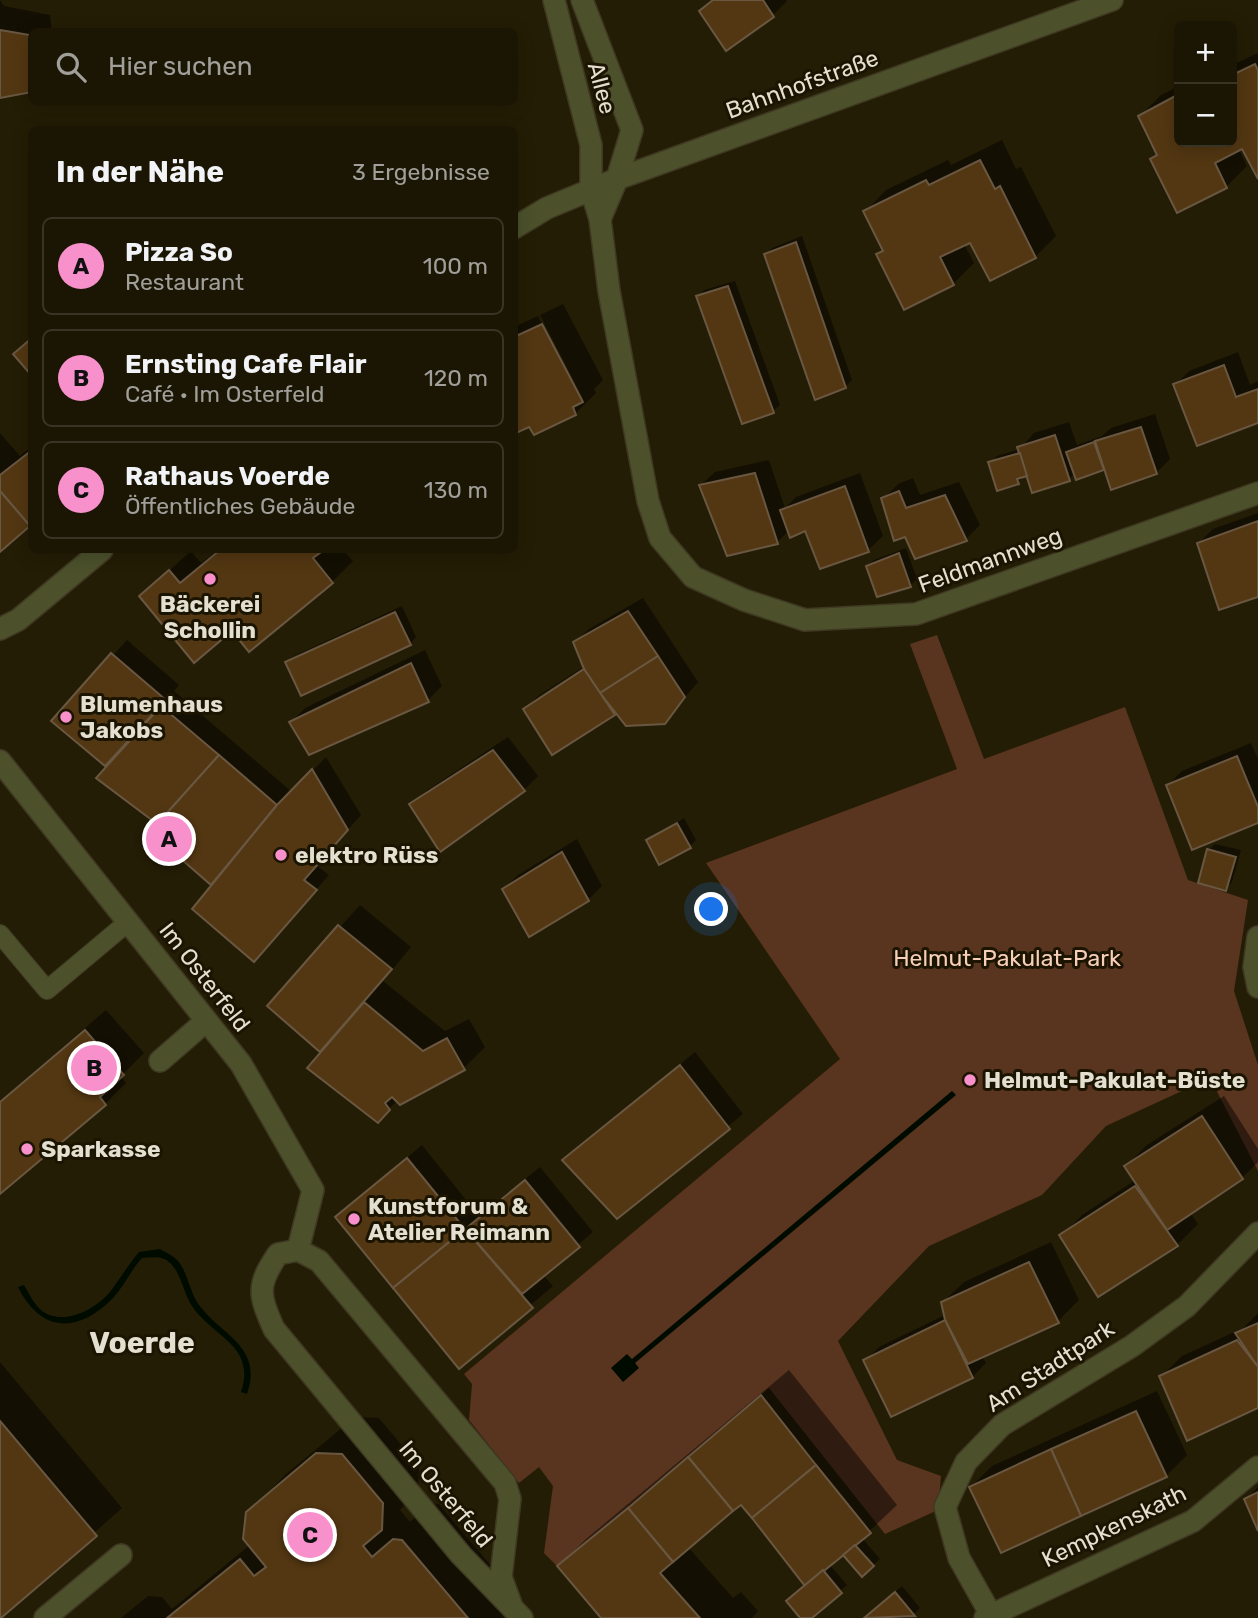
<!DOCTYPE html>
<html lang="de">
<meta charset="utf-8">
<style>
:root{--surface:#1b1604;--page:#282313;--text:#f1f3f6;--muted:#a09f9a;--line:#393526;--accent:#f890cb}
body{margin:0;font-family:Rubik,sans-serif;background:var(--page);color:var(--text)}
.controls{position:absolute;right:21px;top:21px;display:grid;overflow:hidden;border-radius:10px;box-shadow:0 4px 18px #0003}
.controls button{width:63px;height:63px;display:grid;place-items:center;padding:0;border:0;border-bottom:2px solid var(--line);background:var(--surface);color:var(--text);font:35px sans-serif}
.you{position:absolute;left:712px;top:910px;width:24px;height:24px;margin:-18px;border:5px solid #fff;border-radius:50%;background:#1a73e8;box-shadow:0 0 0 10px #1a73e833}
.badge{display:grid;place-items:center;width:46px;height:46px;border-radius:50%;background:var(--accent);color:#111;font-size:23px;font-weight:700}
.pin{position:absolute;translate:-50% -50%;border:4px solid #fff;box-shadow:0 2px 7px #0006}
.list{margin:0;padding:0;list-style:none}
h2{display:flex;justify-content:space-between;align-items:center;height:91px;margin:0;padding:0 28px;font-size:30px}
h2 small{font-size:23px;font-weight:400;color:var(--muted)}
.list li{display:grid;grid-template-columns:46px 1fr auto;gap:21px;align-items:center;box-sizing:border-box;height:98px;margin:0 14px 14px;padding:0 14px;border:2px solid var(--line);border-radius:10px}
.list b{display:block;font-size:26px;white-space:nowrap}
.list p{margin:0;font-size:23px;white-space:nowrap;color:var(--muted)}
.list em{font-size:23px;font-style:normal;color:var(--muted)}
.icon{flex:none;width:38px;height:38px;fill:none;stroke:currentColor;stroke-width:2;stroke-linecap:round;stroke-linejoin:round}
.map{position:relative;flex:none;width:1258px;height:1618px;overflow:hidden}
.search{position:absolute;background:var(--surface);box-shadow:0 4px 18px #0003;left:28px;top:28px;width:490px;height:77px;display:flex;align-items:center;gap:18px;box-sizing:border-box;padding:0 24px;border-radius:10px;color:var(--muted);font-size:26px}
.panel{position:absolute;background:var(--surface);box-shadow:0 4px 18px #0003;left:28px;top:126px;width:490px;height:427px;border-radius:10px}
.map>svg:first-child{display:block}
</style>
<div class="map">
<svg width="1258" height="1618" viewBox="0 0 1258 1618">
<rect width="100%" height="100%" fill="#241d05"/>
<path fill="#59341f" d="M 937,635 L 984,759 L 1125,707 L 1188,880 L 1248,900 L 1234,991 L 1258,1065 L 1258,1171 L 1210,1078 L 1106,1126 L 1042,1195 L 929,1246 L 838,1341 L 897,1460 L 941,1476 L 938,1510 L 885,1534 L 769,1388 L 557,1566 L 544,1553 L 553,1486 L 539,1467 L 519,1483 L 469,1420 L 472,1384 L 464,1374 L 840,1059 L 706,863 L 957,769 L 910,644 Z"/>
<g fill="#000b00">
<path d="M 952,1091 L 956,1095 L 635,1363 L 639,1368 L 623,1382 L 611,1368 L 627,1354 L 632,1359 Z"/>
<path d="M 160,1249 C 165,1252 174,1256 178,1261 C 188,1273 190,1293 199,1305 C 223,1337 263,1346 247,1394 L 241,1392 C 256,1347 216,1338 194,1309 C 184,1296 182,1276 172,1265 C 164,1255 154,1257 142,1258 C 131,1270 124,1286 113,1298 C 78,1334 41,1333 18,1287 L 24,1285 C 30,1295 36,1309 47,1314 C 69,1324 96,1308 110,1292 C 120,1279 128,1265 139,1252 Z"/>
</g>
<g fill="#0007" fill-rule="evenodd">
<path d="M 0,0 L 4,6 L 50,15 L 52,32 L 32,32 L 32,91 L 0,96 Z"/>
<path d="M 712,0 L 786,0 L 787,1 L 773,15 L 726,48 L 701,12 Z"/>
<path d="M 1258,53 L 1258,175 L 1243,147 L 1239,149 L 1247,166 L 1226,187 L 1152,159 L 1158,153 L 1140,116 L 1161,95 L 1179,86 L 1179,142 L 1232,142 L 1232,65 Z"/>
<path d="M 1002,140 L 1016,169 L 1021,167 L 1056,236 L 1035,257 L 971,240 L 964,244 L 974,263 L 953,284 L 878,255 L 884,249 L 866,211 L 886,190 L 948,160 L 951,165 Z"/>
<path d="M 802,236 L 852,380 L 845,387 L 766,255 L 772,248 Z"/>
<path d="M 735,281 L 780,405 L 773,411 L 743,421 L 698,297 L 704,290 Z"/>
<path d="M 563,304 L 603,380 L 594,389 L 596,393 L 575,414 L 530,425 L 514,432 L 514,327 L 538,316 L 581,401 L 583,399 L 540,315 Z"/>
<path d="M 1238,352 L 1250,385 L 1258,381 L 1258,421 L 1175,385 L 1189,371 Z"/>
<path d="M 1155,414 L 1170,459 L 1156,473 L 1105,467 L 1075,473 L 1069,479 L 1028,474 L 1018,482 L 990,463 L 997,456 L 1020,449 L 1034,433 L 1069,422 L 1077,445 L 1102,436 L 1111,428 Z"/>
<path d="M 0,433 L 20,456 L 32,446 L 32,523 L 0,549 Z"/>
<path d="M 769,460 L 785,508 L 796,497 L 860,473 L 883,536 L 868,550 L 821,567 L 806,528 L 789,531 L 777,542 L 701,485 L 715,472 Z"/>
<path d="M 913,478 L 920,495 L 959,482 L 980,525 L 966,539 L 906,535 L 883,499 L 898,484 Z"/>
<path d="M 1258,513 L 1258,595 L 1199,543 L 1213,529 Z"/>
<path d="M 906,548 L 917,579 L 910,586 L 868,566 L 874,560 Z"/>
<path d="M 218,550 L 343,550 L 353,561 L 332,582 L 232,629 L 141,596 L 191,551 L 201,563 Z"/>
<path d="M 643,598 L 698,682 L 664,722 L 616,713 L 553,753 L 525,709 L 539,695 L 585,666 L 575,643 L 589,629 ZM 591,663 L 593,666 L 538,701 L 538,697 Z"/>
<path d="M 402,606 L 416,637 L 410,644 L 287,662 L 294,656 Z"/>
<path d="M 127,640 L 179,685 L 174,691 L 292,792 L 326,757 L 361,815 L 316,865 L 329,875 L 254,960 L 214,884 L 152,832 L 159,823 L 99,777 L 107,766 L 53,721 Z"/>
<path d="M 425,650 L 442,686 L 428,700 L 291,722 L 305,708 Z"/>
<path d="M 508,737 L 538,776 L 524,790 L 412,805 L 426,791 Z"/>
<path d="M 1251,743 L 1258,759 L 1258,821 L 1168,785 L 1182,771 Z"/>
<path d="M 684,818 L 696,840 L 690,846 L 648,841 Z"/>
<path d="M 577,839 L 602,886 L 588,900 L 504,889 L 518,875 Z"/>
<path d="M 1215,844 L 1241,850 L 1232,882 L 1226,889 L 1209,850 Z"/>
<path d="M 360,905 L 411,947 L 383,981 L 445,1031 L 469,1019 L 485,1047 L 464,1068 L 401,1103 L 398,1100 L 377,1120 L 322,1052 L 269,1006 Z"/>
<path d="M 106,1010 L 144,1053 L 121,1076 L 126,1083 L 105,1104 L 0,1191 L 0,1101 Z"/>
<path d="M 695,1052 L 743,1114 L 617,1217 L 564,1160 Z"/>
<path d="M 1224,1096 L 1258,1149 L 1258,1162 L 1242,1178 L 1190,1213 L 1198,1224 L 1177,1245 L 1098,1295 L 1062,1236 L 1082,1215 L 1134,1181 L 1126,1166 L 1147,1145 Z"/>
<path d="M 422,1145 L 479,1216 L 540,1167 L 593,1232 L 543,1275 L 553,1286 L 459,1366 L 337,1217 Z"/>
<path d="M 1051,1242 L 1079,1300 L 1058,1321 L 982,1356 L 986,1363 L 972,1377 L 865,1361 L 879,1347 L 945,1315 L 942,1303 L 964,1282 Z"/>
<path d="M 1258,1313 L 1258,1406 L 1161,1377 L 1182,1356 L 1243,1328 Z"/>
<path d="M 0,1362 L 122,1508 L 0,1616 Z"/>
<path d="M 789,1370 L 897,1505 L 862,1538 L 880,1559 L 873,1565 L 852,1549 L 829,1564 L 847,1585 L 809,1618 L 803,1618 L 807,1586 L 741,1503 L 688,1547 L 733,1598 L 741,1592 L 758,1611 L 752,1618 L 604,1618 L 559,1566 L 586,1539 Z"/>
<path d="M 1157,1391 L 1187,1455 L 1166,1476 L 971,1487 L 992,1466 Z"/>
<path d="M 355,1417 L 379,1418 L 419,1466 L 418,1491 L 400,1510 L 410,1522 L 432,1503 L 439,1504 L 520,1600 L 503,1618 L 121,1618 L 148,1596 L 162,1597 L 172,1609 L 250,1545 L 248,1513 L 285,1475 Z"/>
<path d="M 1258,1487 L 1258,1526 L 1246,1499 Z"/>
<path d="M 902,1586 L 920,1608 L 914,1614 L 909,1618 L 865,1618 Z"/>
</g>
<g fill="#533712" stroke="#695742" stroke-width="2">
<path d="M 713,0 L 763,0 L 774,17 L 726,51 L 699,11 Z"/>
<path d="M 0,30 L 30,35 L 32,92 L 0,98 Z"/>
<path d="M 1255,64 L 1258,70 L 1258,179 L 1242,149 L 1215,163 L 1227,188 L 1177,213 L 1150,159 L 1157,155 L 1138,116 L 1179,94 L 1179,142 L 1232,142 L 1232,75 Z"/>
<path d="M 980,160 L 995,189 L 1000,186 L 1036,258 L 990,281 L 970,243 L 940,257 L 954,285 L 904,310 L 876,254 L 883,251 L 863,211 L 926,180 L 929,185 Z"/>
<path d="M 796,242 L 846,388 L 815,400 L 764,254 Z"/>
<path d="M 728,286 L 774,413 L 742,424 L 696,296 Z"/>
<path d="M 542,324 L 583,402 L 573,407 L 576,415 L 534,435 L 529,427 L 514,434 L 514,337 Z"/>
<path d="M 32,338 L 32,376 L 13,354 Z"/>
<path d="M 1224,365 L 1236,397 L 1258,389 L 1258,423 L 1197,446 L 1173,384 Z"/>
<path d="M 1141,427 L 1157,474 L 1111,490 L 1095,441 Z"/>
<path d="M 1055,435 L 1070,481 L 1032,493 L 1017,447 Z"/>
<path d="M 1094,442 L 1104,470 L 1076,480 L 1066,452 Z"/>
<path d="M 32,450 L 32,525 L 30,526 L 0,491 L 0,475 Z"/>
<path d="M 1020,453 L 1027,476 L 1017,479 L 1019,484 L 997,491 L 988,462 Z"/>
<path d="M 755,473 L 778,544 L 727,556 L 699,485 Z"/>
<path d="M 845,486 L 869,552 L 820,569 L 805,531 L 790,538 L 780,510 Z"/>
<path d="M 0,491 L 30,526 L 0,552 Z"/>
<path d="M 899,491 L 906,508 L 945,495 L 967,541 L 915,559 L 905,537 L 894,541 L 881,498 Z"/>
<path d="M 1258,521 L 1258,597 L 1219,610 L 1197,543 Z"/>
<path d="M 220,550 L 324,550 L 313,558 L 333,583 L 249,652 L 232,631 L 194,663 L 139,596 L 169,570 L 180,583 Z"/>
<path d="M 899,553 L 911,587 L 877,597 L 866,566 Z"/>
<path d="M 628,611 L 658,656 L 600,693 L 584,669 L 573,642 Z"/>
<path d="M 395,612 L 411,645 L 301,696 L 285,662 Z"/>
<path d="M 111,653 L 166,700 L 105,766 L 51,721 Z"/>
<path d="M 658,656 L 685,697 L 665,724 L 626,726 L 600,693 Z"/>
<path d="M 411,663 L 429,702 L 309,755 L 289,722 Z"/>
<path d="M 584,669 L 615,715 L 552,755 L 523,709 Z"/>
<path d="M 161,706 L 219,755 L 157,824 L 96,778 Z"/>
<path d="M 493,750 L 525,791 L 440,852 L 409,804 Z"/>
<path d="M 219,755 L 277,805 L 211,885 L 150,832 Z"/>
<path d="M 1237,756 L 1258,807 L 1258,823 L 1192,850 L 1166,785 Z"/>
<path d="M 312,769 L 348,830 L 304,880 L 317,890 L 254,962 L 192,909 L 277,805 Z"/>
<path d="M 677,823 L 691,848 L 659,865 L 646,840 Z"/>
<path d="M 1207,849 L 1236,857 L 1226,891 L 1198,883 Z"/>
<path d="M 562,852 L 589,901 L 529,937 L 502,889 Z"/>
<path d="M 338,925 L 392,969 L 320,1052 L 267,1006 Z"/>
<path d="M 364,1002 L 423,1051 L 447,1038 L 465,1070 L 400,1105 L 392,1097 L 385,1103 L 390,1110 L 378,1123 L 307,1068 Z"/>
<path d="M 85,1030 L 124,1075 L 100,1097 L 106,1105 L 0,1194 L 0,1102 Z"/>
<path d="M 680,1065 L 730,1129 L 617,1219 L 562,1160 Z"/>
<path d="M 1202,1116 L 1243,1179 L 1167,1230 L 1124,1166 Z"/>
<path d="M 407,1158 L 465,1229 L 393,1288 L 335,1217 Z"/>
<path d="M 525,1180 L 580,1247 L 522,1294 L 465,1229 Z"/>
<path d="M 1135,1186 L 1178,1246 L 1098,1297 L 1059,1235 Z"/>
<path d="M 465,1229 L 533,1308 L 459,1369 L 393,1288 Z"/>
<path d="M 1029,1262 L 1059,1323 L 968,1364 L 945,1320 L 941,1302 Z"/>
<path d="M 945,1320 L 973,1378 L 891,1417 L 863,1360 Z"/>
<path d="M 1258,1323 L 1258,1367 L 1235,1333 Z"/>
<path d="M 1237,1340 L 1258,1367 L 1258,1408 L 1187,1441 L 1159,1376 Z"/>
<path d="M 761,1395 L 816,1465 L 752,1518 L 741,1505 L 733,1511 L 688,1457 Z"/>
<path d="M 1136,1411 L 1167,1477 L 1081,1516 L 1051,1449 Z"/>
<path d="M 0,1421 L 97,1536 L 1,1618 L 0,1618 Z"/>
<path d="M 1051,1449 L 1081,1516 L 1001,1553 L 969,1487 Z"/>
<path d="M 316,1453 L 342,1454 L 383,1503 L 382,1530 L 363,1546 L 372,1557 L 393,1539 L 402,1540 L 468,1618 L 167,1618 L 240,1559 L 254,1576 L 266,1567 L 243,1539 L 246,1512 Z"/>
<path d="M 688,1457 L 733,1511 L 673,1562 L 628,1508 Z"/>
<path d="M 816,1465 L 871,1533 L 805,1586 L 752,1518 Z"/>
<path d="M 1258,1492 L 1258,1531 L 1244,1499 Z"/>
<path d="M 628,1508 L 673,1562 L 660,1573 L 700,1618 L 601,1618 L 557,1566 Z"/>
<path d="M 855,1545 L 874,1566 L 862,1577 L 843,1555 Z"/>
<path d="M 823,1570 L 842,1593 L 812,1618 L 800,1618 L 786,1601 Z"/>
<path d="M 895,1592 L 915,1616 L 864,1618 Z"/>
</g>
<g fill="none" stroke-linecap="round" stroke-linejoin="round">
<defs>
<path id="service" d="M 0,934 L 47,990 L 128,922"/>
<g id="pedestrian">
<path d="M 160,1061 L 206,1021"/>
<path d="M 45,1618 L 121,1555"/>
</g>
<g id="minor">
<path d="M 554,0 L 591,145 L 591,190 L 600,219 L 609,291 L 648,501 L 660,538 L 693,577 L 744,600 L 805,620 L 916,614 L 1258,493"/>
<path d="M 582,0 L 632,130 L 617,179 L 600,219"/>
<path d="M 0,761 L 241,1064 L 313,1190 L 298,1250"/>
<path d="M 1258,937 L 1254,967 L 1258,987"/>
<path d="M 512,1607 L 501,1577 L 510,1499 L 505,1483 L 319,1261 L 298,1250 L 278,1254 C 256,1286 259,1295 274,1329 L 461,1555 L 522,1618"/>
<path d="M 991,1615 L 959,1558 L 945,1507 L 966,1462 L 1002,1425 L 1132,1346 L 1187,1306 L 1258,1233"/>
<path d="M 985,1618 L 1193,1521 L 1258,1467"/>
</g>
<g id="tertiary">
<path d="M 514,228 L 547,208 L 617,179 L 1112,0"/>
<path d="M 0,629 L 18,620 L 102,550"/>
</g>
</defs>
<use href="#service" stroke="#3f3822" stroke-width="20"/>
<use href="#pedestrian" stroke="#3f3822" stroke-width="24"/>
<use href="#minor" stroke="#3f3822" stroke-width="24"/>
<use href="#tertiary" stroke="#3f3822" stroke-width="24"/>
<use href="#service" stroke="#4c512c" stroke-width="18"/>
<use href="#pedestrian" stroke="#4c512c" stroke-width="21"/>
<use href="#minor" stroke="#4c512c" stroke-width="21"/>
<use href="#tertiary" stroke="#4c512c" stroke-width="21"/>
</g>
<g fill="#f890cb" stroke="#1b1400" stroke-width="2.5">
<circle cx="210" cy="579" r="7"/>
<circle cx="66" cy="717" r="7"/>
<circle cx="281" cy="855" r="7"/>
<circle cx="970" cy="1080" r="7"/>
<circle cx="27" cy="1149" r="7"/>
<circle cx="354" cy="1219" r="7"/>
</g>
<g text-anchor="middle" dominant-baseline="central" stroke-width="6" stroke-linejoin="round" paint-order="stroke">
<g font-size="23" fill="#e4e0d1" stroke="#1b1400">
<text transform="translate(802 84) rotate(-20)">Bahnhofstraße</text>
<text transform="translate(602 88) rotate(75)">Allee</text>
<text transform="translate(990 560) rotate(-20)">Feldmannweg</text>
<text transform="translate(205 977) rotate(52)">Im Osterfeld</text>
<text transform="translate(1050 1366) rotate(-33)">Am Stadtpark</text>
<text transform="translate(446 1494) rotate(50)">Im Osterfeld</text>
<text transform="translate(1114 1526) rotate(-26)">Kempkenskath</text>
</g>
<g font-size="23" font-weight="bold" fill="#e4e0d1" stroke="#1b1400" text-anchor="start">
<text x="210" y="604" text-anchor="middle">Bäckerei<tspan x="210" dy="26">Schollin</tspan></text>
<text x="80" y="704">Blumenhaus<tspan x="80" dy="26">Jakobs</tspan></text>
<text x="295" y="855">elektro Rüss</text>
<text x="984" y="1080">Helmut-Pakulat-Büste</text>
<text x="41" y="1149">Sparkasse</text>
<text x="368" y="1206">Kunstforum &amp;<tspan x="368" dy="26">Atelier Reimann</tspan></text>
</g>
<g font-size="23" fill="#f7ceb7" stroke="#1b1400">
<text x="1007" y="958">Helmut-Pakulat-Park</text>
</g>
<g font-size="30" font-weight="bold" fill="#e4e0d1" stroke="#1b1400">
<text x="142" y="1343">Voerde</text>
</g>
</g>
</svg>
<div class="controls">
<button>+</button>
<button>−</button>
</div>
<div class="you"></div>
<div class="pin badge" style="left:169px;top:839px">A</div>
<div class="pin badge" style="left:94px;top:1068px">B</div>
<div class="pin badge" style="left:310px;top:1535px">C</div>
<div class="search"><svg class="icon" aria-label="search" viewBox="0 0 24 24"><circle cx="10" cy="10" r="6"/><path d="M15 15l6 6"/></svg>Hier suchen</div>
<section class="panel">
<h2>In der Nähe<small>3 Ergebnisse</small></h2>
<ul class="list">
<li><span class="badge">A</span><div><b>Pizza So</b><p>Restaurant</p></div><em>100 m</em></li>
<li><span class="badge">B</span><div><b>Ernsting Cafe Flair</b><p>Café · Im Osterfeld</p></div><em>120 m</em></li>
<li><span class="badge">C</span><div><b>Rathaus Voerde</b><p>Öffentliches Gebäude</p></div><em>130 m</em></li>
</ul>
</section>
</div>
